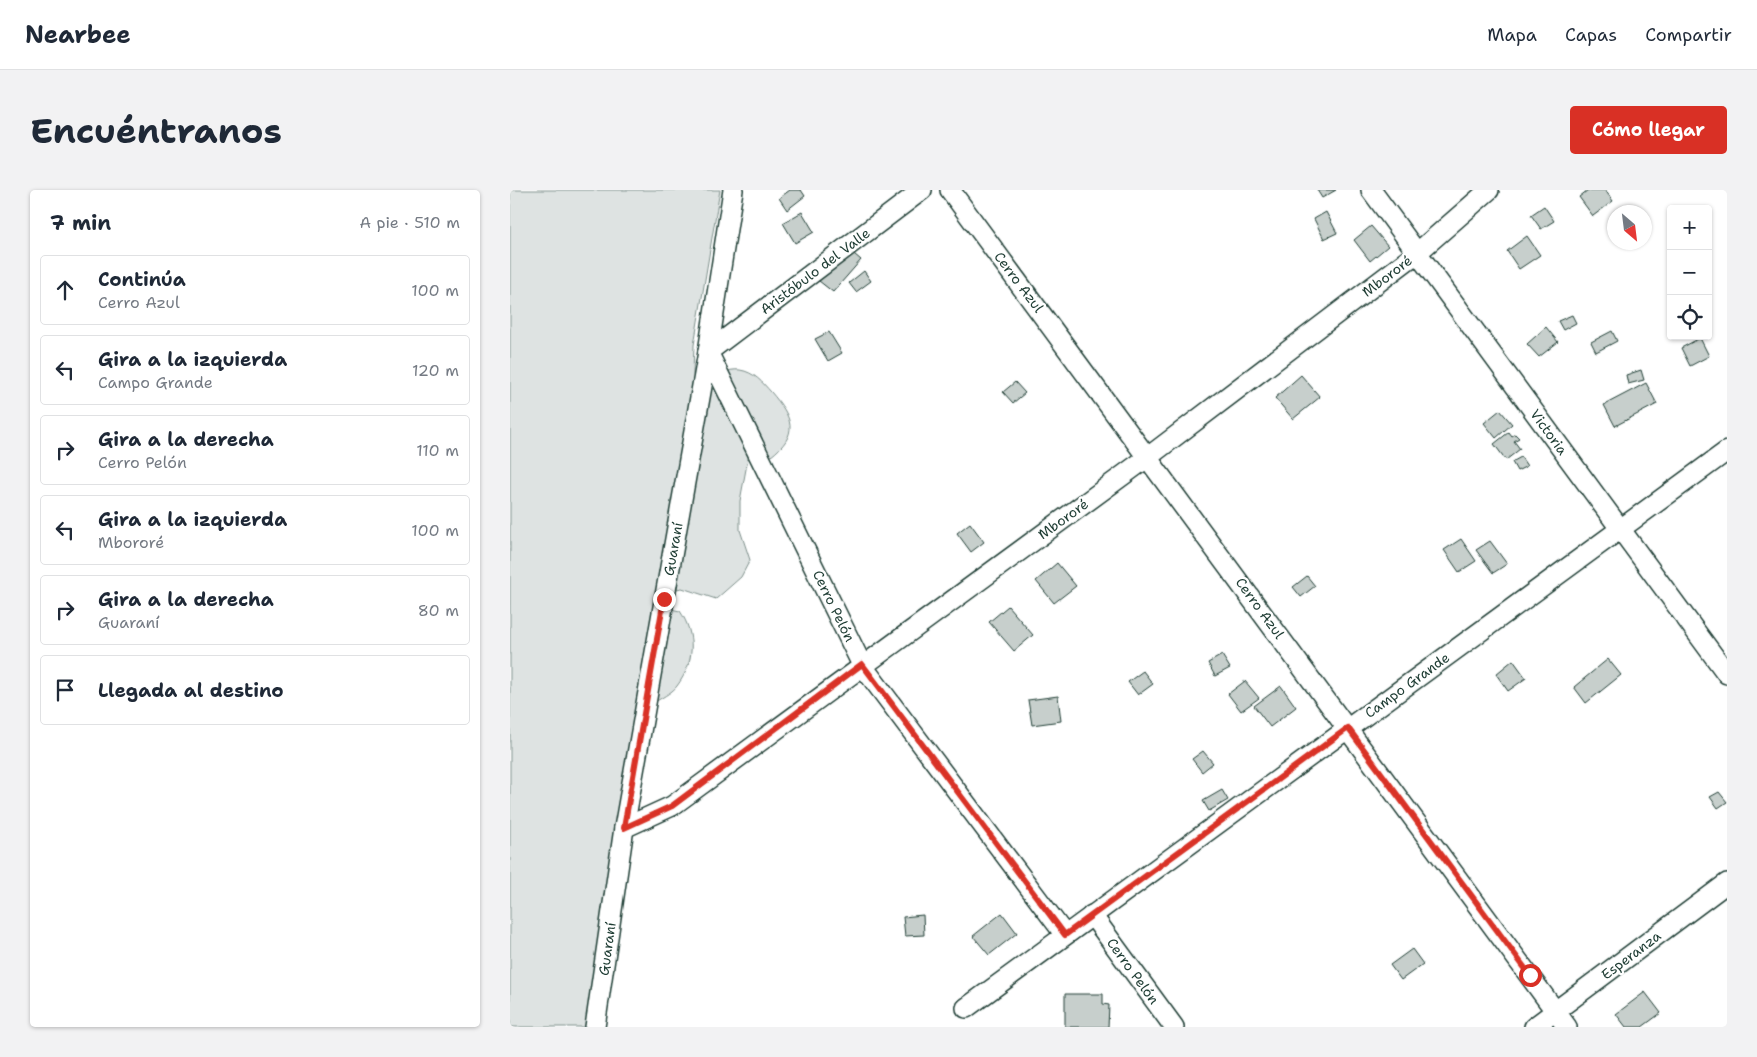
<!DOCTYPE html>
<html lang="es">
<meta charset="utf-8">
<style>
:root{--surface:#fff;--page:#f2f2f3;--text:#1f2937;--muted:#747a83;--line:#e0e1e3;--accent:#d93025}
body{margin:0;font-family:"Shantell Sans",sans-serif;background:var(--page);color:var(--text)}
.controls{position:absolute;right:15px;top:15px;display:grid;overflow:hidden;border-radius:5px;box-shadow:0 1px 4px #0004}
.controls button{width:45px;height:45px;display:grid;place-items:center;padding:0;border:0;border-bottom:1px solid var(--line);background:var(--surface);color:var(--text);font:25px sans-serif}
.compass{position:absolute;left:1097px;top:15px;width:45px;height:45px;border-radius:50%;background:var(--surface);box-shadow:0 1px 4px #0004;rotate:152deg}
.stop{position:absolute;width:15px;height:15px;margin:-11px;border:4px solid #d93025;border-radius:50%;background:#fff}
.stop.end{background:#d93025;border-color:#fff;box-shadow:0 1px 5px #0008}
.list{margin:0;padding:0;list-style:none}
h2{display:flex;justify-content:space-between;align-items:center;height:65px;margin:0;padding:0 20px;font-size:21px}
h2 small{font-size:16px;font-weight:400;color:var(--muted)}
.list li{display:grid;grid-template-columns:32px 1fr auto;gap:15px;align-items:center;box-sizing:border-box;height:70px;margin:0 10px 10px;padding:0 10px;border:1px solid var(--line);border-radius:5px}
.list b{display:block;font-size:19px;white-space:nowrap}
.list p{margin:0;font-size:16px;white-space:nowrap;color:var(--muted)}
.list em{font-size:16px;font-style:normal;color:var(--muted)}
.icon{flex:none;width:28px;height:28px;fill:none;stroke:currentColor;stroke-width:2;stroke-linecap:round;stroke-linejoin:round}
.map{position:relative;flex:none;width:1217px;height:837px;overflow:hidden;border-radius:5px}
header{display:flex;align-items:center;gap:30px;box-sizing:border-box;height:70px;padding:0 25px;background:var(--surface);border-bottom:1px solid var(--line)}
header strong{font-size:24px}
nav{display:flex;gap:28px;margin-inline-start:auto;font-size:18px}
.intro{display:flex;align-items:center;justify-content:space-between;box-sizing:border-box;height:120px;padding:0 30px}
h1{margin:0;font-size:35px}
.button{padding:12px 22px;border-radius:5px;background:var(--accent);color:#fff;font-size:18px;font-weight:700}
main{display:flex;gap:30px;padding:0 30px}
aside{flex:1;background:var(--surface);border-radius:5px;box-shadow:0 1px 4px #0004}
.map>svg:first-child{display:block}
</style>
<header>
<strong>Nearbee</strong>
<nav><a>Mapa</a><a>Capas</a><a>Compartir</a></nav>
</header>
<div class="intro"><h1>Encuéntranos</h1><a class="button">Cómo llegar</a></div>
<main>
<aside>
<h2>7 min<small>A pie · 510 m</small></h2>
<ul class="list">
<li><svg class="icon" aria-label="ahead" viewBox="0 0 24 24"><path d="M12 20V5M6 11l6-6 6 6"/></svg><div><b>Continúa</b><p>Cerro Azul</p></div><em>100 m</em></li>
<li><svg class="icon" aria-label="left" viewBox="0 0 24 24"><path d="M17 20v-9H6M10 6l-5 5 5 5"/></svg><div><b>Gira a la izquierda</b><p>Campo Grande</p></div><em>120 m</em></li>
<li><svg class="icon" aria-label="right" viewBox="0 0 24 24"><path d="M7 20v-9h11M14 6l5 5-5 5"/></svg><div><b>Gira a la derecha</b><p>Cerro Pelón</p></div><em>110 m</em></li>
<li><svg class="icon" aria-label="left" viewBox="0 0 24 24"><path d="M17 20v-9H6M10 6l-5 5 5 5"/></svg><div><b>Gira a la izquierda</b><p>Mbororé</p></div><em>100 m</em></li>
<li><svg class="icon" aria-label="right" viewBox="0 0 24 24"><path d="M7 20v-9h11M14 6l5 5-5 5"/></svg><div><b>Gira a la derecha</b><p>Guaraní</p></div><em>80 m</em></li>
<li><svg class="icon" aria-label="arrive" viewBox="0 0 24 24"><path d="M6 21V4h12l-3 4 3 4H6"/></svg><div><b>Llegada al destino</b></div></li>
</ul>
</aside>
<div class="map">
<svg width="1217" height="837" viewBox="0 0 1217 837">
<rect width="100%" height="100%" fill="#fff"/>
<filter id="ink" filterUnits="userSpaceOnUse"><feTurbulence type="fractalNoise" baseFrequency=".02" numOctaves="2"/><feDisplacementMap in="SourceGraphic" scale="10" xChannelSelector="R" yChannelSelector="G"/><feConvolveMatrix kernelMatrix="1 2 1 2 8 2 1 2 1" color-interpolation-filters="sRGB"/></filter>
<g filter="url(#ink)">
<path fill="#dee3e2" stroke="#7e908b" d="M 0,0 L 210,0 L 184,155 L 183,184 L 186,198 L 201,194 L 211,182 C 217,181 225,179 230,180 C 244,182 253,193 261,202 C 283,228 290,244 260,267 L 239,263 L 230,311 L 230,340 L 240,370 L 231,387 L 206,409 L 172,398 L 156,401 L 156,418 L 170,421 C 186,445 185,472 167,496 C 162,503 149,509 142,514 L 93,723 L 76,837 L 0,837 Z"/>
<g fill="#c7cfcc" stroke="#1f3d34">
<path d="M 280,0 L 291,0 L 295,6 L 277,20 L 269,8 Z"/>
<path d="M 807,0 L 826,0 L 812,8 Z"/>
<path d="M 1078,0 L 1095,0 L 1103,11 L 1083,26 L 1069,7 Z"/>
<path d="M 1034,16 L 1044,31 L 1031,39 L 1021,25 Z"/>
<path d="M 292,22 L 304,42 L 285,53 L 273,33 Z"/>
<path d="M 816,22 L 827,43 L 814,49 L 804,29 Z"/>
<path d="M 861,36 L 878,56 L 860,71 L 844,50 Z"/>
<path d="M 1017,46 L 1030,65 L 1009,79 L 997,61 Z"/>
<path d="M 337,58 L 351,70 L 323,102 L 309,91 Z"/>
<path d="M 354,81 L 361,91 L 346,102 L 339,93 Z"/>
<path d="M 1062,125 L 1066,133 L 1053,140 L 1048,131 Z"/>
<path d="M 1036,137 L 1048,152 L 1029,167 L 1017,154 Z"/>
<path d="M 1102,141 L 1107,151 L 1086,162 L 1081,152 Z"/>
<path d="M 319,142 L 332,163 L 318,171 L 305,149 Z"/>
<path d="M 1190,148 L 1199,166 L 1180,176 L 1171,158 Z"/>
<path d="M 1131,180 L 1134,190 L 1118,194 L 1116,185 Z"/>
<path d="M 791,185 L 810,207 L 783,229 L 765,208 Z"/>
<path d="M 505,192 L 515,203 L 503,213 L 493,202 Z"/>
<path d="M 1136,193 L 1147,214 L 1105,236 L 1094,215 Z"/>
<path d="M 990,220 L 1002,234 L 986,248 L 974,233 Z"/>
<path d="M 999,242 L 1002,246 L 1005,244 L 1009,248 L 1004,251 L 1010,259 L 996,270 L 984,254 Z"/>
<path d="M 1011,267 L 1017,276 L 1007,281 L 1002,272 Z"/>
<path d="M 460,333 L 474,352 L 461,362 L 447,343 Z"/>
<path d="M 951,349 L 966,371 L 949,382 L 934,360 Z"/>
<path d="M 980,351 L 997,374 L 983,383 L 966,360 Z"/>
<path d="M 547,373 L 566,396 L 544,413 L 526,391 Z"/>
<path d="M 797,386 L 805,396 L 791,407 L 783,397 Z"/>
<path d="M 498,416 L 523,445 L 504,461 L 479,432 Z"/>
<path d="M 712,465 L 720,478 L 705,486 L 698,473 Z"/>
<path d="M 1098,469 L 1111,485 L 1076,513 L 1064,497 Z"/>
<path d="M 1003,470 L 1016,488 L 998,501 L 986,484 Z"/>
<path d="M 633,481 L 643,494 L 628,505 L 618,492 Z"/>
<path d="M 735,491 L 749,508 L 731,521 L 718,504 Z"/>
<path d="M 771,496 L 786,517 L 760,537 L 744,516 Z"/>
<path d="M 548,506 L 551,531 L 522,535 L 518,510 Z"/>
<path d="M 693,561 L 703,573 L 692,582 L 682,569 Z"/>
<path d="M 712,600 L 718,610 L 699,621 L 693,611 Z"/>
<path d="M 1209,602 L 1217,612 L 1208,618 L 1200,607 Z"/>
<path d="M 492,723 L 507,743 L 479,765 L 463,746 Z"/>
<path d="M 413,725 L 414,745 L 395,746 L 393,727 Z"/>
<path d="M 902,759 L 913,774 L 891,790 L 880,775 Z"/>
<path d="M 1135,802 L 1151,823 L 1132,837 L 1116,837 L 1106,824 Z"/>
<path d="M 555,804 L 593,804 L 593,814 L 599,815 L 598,837 L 555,837 Z"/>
</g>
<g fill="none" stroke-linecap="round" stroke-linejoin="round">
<defs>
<g id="street">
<path d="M 440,0 L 1057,837"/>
<path d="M 861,0 L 1217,484"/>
<path d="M 198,162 L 352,475 L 555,745"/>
<path d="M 198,162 L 412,0"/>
<path d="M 114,638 L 162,616 L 638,267 L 907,63 L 979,0"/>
<path d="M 582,725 L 664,837"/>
<path d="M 456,818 L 1217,261"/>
<path d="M 85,837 L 114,638 L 198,162 L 223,0"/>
<path d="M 1024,837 L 1217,693"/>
</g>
</defs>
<use href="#street" stroke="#1f3d34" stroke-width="22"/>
<use href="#street" stroke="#fff" stroke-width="19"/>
</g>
</g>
<g fill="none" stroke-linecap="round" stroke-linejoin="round" filter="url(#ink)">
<path stroke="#d93025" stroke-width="6" d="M 154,409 L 114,638 L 162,616 L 352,474 L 555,745 L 838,538 L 1020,785"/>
</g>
<g text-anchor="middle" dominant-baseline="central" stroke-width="4.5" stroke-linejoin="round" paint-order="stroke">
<g font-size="14" fill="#1f3d34" stroke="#fff">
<text transform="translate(305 81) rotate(-37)">Aristóbulo del Valle</text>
<text transform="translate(877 86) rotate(-37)">Mbororé</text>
<text transform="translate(509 92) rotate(53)">Cerro Azul</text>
<text transform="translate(1039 242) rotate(54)">Victoria</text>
<text transform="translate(553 329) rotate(-36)">Mbororé</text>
<text transform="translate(163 359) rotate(-80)">Guaraní</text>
<text transform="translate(324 416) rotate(64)">Cerro Pelón</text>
<text transform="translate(750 418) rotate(54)">Cerro Azul</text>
<text transform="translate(897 495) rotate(-36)">Campo Grande</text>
<text transform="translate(97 759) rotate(-82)">Guaraní</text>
<text transform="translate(1121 765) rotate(-37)">Esperanza</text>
<text transform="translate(623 781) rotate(54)">Cerro Pelón</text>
</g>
</g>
</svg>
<div class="controls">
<button>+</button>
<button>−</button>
<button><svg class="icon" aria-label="locate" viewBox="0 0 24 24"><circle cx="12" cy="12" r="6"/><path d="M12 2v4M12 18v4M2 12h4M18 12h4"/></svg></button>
</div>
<svg class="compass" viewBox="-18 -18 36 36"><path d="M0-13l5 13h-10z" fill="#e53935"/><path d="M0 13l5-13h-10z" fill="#747a83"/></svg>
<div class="stop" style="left:1020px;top:785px"></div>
<div class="stop end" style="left:154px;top:409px"></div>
</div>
</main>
